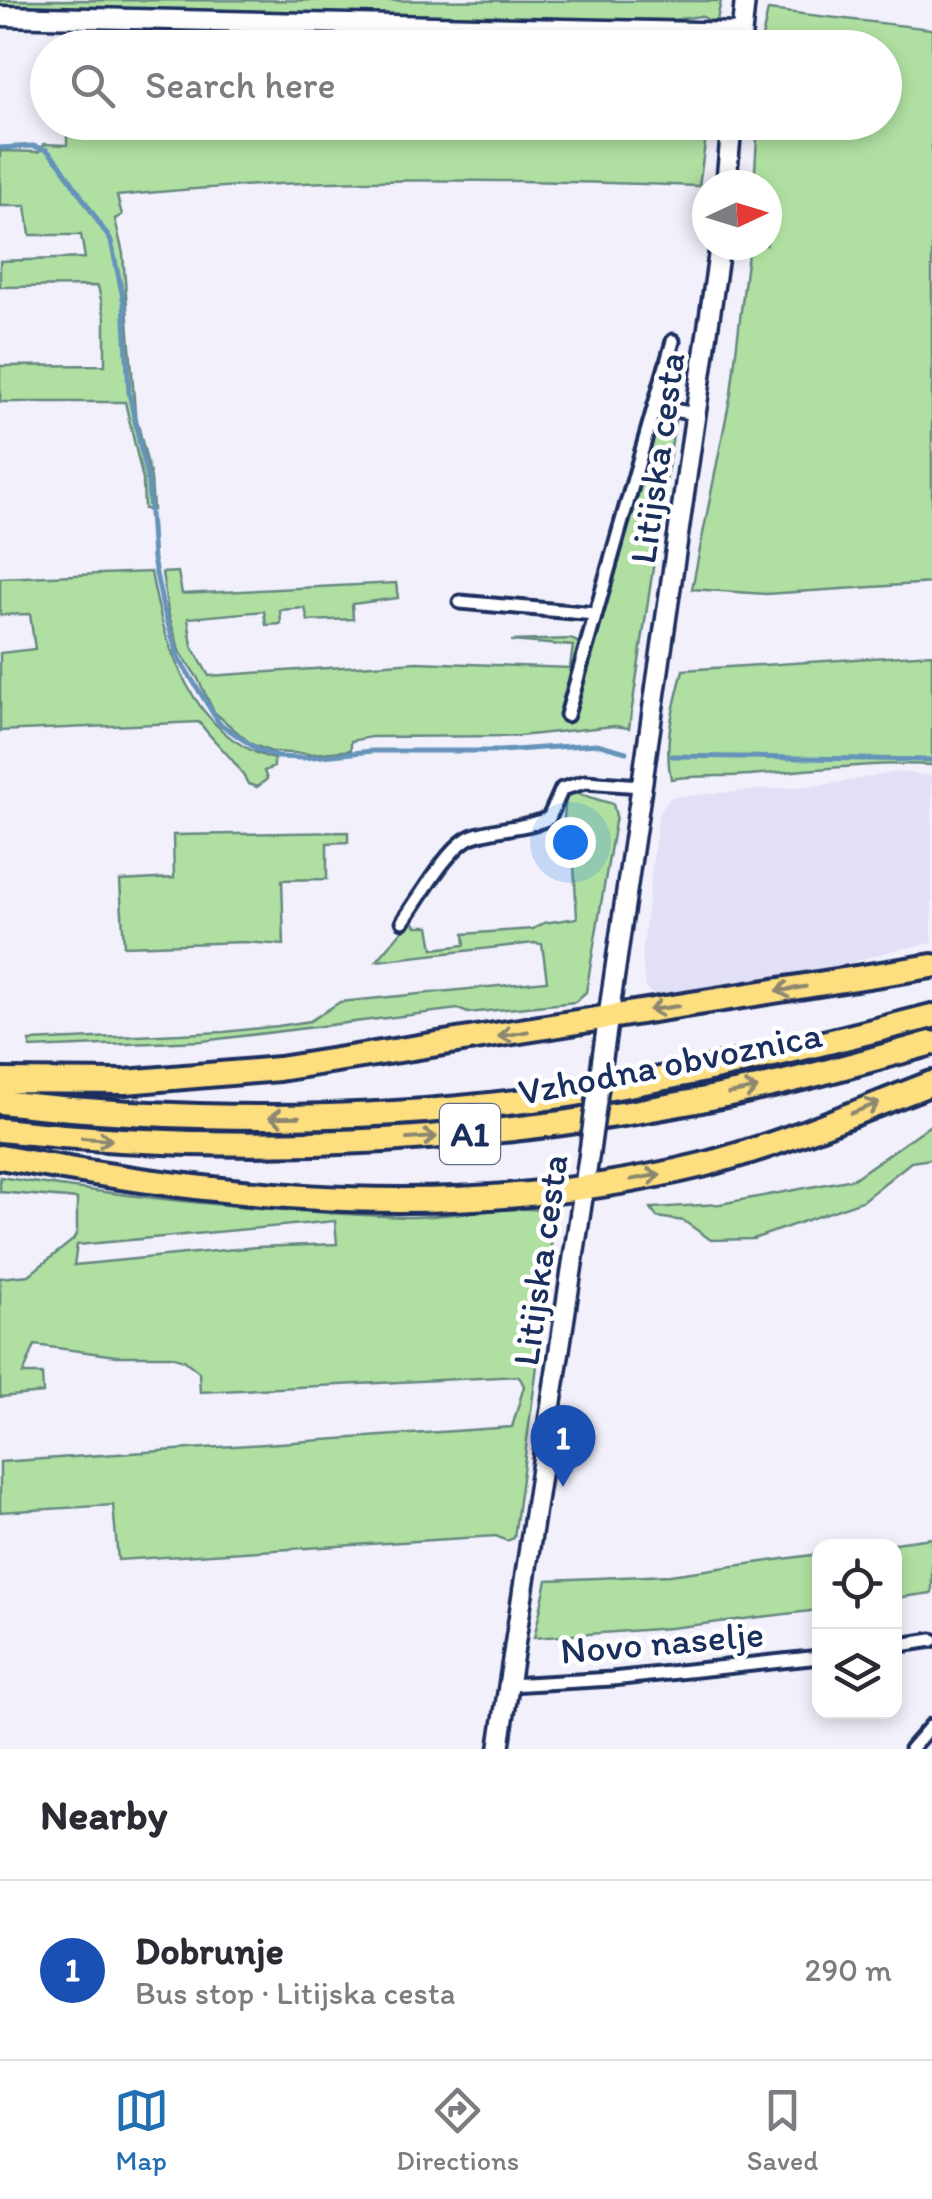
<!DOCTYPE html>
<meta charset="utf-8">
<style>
:root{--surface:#fff;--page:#f2f2f3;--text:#2b2b33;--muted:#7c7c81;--line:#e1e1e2;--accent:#1f6fb2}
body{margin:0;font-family:Itim,sans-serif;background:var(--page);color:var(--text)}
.controls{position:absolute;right:30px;bottom:30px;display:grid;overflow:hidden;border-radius:20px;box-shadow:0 5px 15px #0003}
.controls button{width:90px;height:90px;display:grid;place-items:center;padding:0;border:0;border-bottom:2px solid var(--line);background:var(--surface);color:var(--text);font:50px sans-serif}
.compass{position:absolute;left:692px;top:170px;width:90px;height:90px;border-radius:50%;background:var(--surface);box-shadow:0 5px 15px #0003;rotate:86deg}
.you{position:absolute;left:570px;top:842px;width:35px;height:35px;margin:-25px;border:8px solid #fff;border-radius:50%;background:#1a73e8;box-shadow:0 0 0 15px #1a73e833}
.badge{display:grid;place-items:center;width:65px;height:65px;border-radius:50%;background:var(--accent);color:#fff;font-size:32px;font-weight:700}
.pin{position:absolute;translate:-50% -82px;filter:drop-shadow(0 2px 5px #0008)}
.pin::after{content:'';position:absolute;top:52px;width:35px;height:30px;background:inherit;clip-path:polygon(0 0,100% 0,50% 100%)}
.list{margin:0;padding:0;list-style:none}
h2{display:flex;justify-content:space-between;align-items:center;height:130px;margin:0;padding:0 40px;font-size:42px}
h2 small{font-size:32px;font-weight:400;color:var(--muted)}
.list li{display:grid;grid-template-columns:65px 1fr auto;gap:30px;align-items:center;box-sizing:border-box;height:180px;padding:0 40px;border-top:2px solid var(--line)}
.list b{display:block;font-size:38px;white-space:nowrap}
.list p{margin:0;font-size:32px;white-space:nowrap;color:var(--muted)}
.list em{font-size:32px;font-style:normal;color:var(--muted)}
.icon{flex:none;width:55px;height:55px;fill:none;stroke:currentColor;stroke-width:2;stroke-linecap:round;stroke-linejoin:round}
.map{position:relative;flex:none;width:932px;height:1749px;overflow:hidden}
.search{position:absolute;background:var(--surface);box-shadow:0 5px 15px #0003;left:30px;right:30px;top:30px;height:110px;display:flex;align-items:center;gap:25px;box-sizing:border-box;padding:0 35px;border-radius:55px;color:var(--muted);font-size:38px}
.sheet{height:310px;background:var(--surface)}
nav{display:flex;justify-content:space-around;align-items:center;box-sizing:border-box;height:140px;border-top:2px solid var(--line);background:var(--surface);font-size:28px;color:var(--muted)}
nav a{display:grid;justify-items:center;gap:5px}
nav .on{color:var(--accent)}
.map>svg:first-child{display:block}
</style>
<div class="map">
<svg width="932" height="1749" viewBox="0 0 932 1749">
<rect width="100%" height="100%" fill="#f2f1fb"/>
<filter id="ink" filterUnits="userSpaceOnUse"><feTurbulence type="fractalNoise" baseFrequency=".01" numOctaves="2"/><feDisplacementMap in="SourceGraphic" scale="20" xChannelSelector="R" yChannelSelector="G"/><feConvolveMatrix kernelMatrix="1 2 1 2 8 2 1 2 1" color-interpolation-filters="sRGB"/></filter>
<g filter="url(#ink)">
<path fill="#e2e0f6" d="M 897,772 L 932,776 L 932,943 L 894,950 L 847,964 L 737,984 L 654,995 L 645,988 L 642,955 L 658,815 L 670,797 L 830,784 Z"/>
<g fill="#b0e0a1" stroke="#668880" stroke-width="2.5" fill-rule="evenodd">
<path d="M 0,0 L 721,1 L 717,20 L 710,21 L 701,16 L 671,20 L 465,19 L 0,9 Z"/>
<path d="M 768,10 L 932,29 L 932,583 L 766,594 L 692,589 L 731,393 L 749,245 L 767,245 L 767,185 L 754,185 L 758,123 L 884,122 L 884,48 L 760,47 Z"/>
<path d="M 183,122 L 708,122 L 708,123 L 699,186 C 506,179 310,175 117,196 L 122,215 L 115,219 L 123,254 L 135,412 L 151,478 L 153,510 L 144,509 L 143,480 L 125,402 L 0,402 L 0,366 L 105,365 L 105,318 L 98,286 L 0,287 L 0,261 L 85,258 L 81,235 L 30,235 L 26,206 L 0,206 L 0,151 L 39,152 L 44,144 L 67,145 L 67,129 Z"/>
<path d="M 669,419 L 675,421 L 629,728 L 614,726 L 519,736 L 371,737 L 351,741 L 351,750 L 312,754 L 272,752 L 251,744 L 214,712 L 197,677 L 180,652 L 168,612 L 162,573 L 178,572 L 182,594 L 396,583 L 398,598 L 352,604 L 353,619 L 308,621 L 305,608 L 280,610 L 281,624 L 266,625 L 264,611 L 188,618 L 192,646 L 209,676 L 417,662 L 570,668 L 573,646 L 511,641 L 571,639 L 582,644 L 561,721 L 572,722 L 655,430 L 660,423 Z"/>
<path d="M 151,572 C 164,646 193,737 274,759 L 274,767 L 264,771 L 267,779 L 257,787 L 248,784 C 237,760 214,743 199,722 L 0,731 L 0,653 L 35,649 L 30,614 L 0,615 L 0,578 Z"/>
<path d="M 932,654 L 932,765 C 872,762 810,770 750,775 C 723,777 698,775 671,779 C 663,741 674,707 683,670 Z"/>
<path d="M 572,792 L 613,804 L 616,816 L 586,992 L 575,1002 L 468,1013 L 458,1009 L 202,1041 L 30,1048 L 30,1041 L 224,1032 L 278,1026 L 310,1021 L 340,1002 L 547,981 L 542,944 L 534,943 L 377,961 L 412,919 L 416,926 L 429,926 L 433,949 L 465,945 L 464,934 L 533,929 L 544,923 L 577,918 L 572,829 L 563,828 L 566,796 Z"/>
<path d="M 348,832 L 348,842 L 327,843 L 327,879 L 282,880 L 284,945 L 244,942 L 124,946 L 120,881 L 174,878 L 173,835 Z"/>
<path d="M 932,1124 L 932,1159 L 911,1162 L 862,1201 L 753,1239 L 711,1240 L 684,1221 L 657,1217 L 651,1208 L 720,1204 L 853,1179 Z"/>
<path d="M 0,1177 C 134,1199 269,1211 405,1217 C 441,1219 522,1201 550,1213 L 552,1236 L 543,1321 L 514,1538 L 507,1541 L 496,1536 L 118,1560 L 113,1505 L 0,1512 L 0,1462 L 512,1427 L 524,1386 L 519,1376 L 200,1392 L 199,1372 L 184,1360 L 171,1356 L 116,1356 L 35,1345 L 23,1374 L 42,1374 L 43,1393 L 0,1397 L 0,1278 L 29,1275 L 73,1240 L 77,1233 L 77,1199 L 0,1192 ZM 335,1221 L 337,1244 L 256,1247 L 74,1265 L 77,1245 Z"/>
<path d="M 932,1538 L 932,1593 L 895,1598 L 894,1546 L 872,1546 Z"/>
<path d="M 819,1554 L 819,1610 L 670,1628 L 534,1638 L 547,1580 L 670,1575 Z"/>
</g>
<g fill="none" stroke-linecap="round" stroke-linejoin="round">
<g stroke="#6593ba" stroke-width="5">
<path d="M 0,148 L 33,146 L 47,150 L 60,164 L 111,241 L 124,302 L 129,393 L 148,482 L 153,559 L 163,607 L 178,657 L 219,723 L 258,750 L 277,757 L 303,758 L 372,751 L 501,751 L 597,744 L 626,752"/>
<path d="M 672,756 L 932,760"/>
</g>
<defs>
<g id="street">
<path d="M 655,407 L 696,414"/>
<path d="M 460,602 L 595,614"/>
<path d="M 567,715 L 673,341"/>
<path d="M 403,921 C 419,899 449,845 473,836 C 498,827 525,829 549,818 L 562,789 L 585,782 L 641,786"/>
<path d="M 894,1646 L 932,1640"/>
<path d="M 509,1685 L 612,1679 L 820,1657"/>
<path d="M 911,1749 L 932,1725"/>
</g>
<g id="secondary">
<path d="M 0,16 L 741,33"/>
<path d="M 740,48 L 745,0"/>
<path d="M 726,185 L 732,122"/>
<path d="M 603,1054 L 720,245"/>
<path d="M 499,1749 L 589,1155"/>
</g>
<g id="highway">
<path d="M 0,1081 L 125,1082 L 279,1069 L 932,966"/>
<path d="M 0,1102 C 189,1123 380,1123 568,1095 C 692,1076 811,1047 932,1016"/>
<path d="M 0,1130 C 255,1158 512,1143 763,1087 C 820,1075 876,1058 932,1043"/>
<path d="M 0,1157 C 238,1201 465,1223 702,1165 C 781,1145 856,1112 932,1083"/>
</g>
</defs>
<use href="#street" stroke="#1b2f5e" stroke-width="19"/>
<use href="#secondary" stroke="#1b2f5e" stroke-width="25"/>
<use href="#highway" stroke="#1b2f5e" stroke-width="30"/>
<use href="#street" stroke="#fff" stroke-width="11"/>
<use href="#secondary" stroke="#fff" stroke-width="18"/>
<use href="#highway" stroke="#fddf80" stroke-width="22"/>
<defs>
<path id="secondary-bridge" d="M 589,1155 L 603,1054"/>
</defs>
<use href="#secondary-bridge" stroke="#1b2f5e" stroke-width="25" stroke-linecap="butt"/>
<use href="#secondary-bridge" stroke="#fff" stroke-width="18"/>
</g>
<defs><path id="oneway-shaft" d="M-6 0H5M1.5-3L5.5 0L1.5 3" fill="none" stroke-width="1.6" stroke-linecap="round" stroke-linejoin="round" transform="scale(2.5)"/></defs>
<g stroke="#8c876f">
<use href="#oneway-shaft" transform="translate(791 989) rotate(171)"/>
<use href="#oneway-shaft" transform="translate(664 1008) rotate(172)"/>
<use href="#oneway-shaft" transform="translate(513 1034) rotate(170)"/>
<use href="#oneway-shaft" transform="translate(743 1091) rotate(-11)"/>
<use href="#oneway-shaft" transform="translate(865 1108) rotate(-21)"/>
<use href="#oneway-shaft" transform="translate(284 1117) rotate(179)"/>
<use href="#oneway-shaft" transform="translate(422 1138) rotate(-4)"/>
<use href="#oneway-shaft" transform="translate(97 1139) rotate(4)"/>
<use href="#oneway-shaft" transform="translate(646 1177) rotate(-10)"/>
</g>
</g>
<g text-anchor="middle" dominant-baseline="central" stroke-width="9" stroke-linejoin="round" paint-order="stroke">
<rect fill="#fff" stroke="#5f6d8e" stroke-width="2.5" x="440" y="1104" width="60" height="60" rx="8"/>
<g font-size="35" font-weight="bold" fill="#1b2f5e">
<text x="470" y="1134">A1</text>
</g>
<g font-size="38" fill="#1b2f5e" stroke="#fff">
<text transform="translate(657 458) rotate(-82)">Litijska cesta</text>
<text transform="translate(670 1063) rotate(-11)">Vzhodna obvoznica</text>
<text transform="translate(540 1260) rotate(-82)">Litijska cesta</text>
<text transform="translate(662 1642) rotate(-5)">Novo naselje</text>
</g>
</g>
</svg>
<div class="controls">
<button><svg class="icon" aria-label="locate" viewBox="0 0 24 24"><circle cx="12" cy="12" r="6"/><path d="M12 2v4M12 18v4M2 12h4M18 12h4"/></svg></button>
<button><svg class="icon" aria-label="layers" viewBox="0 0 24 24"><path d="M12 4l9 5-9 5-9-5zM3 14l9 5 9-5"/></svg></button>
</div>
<svg class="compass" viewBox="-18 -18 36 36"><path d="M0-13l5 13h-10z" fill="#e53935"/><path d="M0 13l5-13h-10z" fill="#7c7c81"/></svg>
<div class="you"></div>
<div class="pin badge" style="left:563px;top:1487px;background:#1a4fb4">1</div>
<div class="search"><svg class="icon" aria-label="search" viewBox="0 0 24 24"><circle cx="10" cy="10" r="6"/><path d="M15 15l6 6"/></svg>Search here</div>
</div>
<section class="sheet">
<h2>Nearby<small></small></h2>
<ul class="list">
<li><span class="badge" style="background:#1a4fb4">1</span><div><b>Dobrunje</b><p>Bus stop · Litijska cesta</p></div><em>290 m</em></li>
</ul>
</section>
<nav>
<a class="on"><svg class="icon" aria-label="map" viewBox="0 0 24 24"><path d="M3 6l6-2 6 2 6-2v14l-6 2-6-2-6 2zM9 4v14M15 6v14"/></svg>Map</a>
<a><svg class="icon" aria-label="directions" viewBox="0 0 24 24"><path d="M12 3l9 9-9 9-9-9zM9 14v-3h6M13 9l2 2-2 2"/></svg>Directions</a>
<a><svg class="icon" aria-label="saved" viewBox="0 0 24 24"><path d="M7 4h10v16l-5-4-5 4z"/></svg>Saved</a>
</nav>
